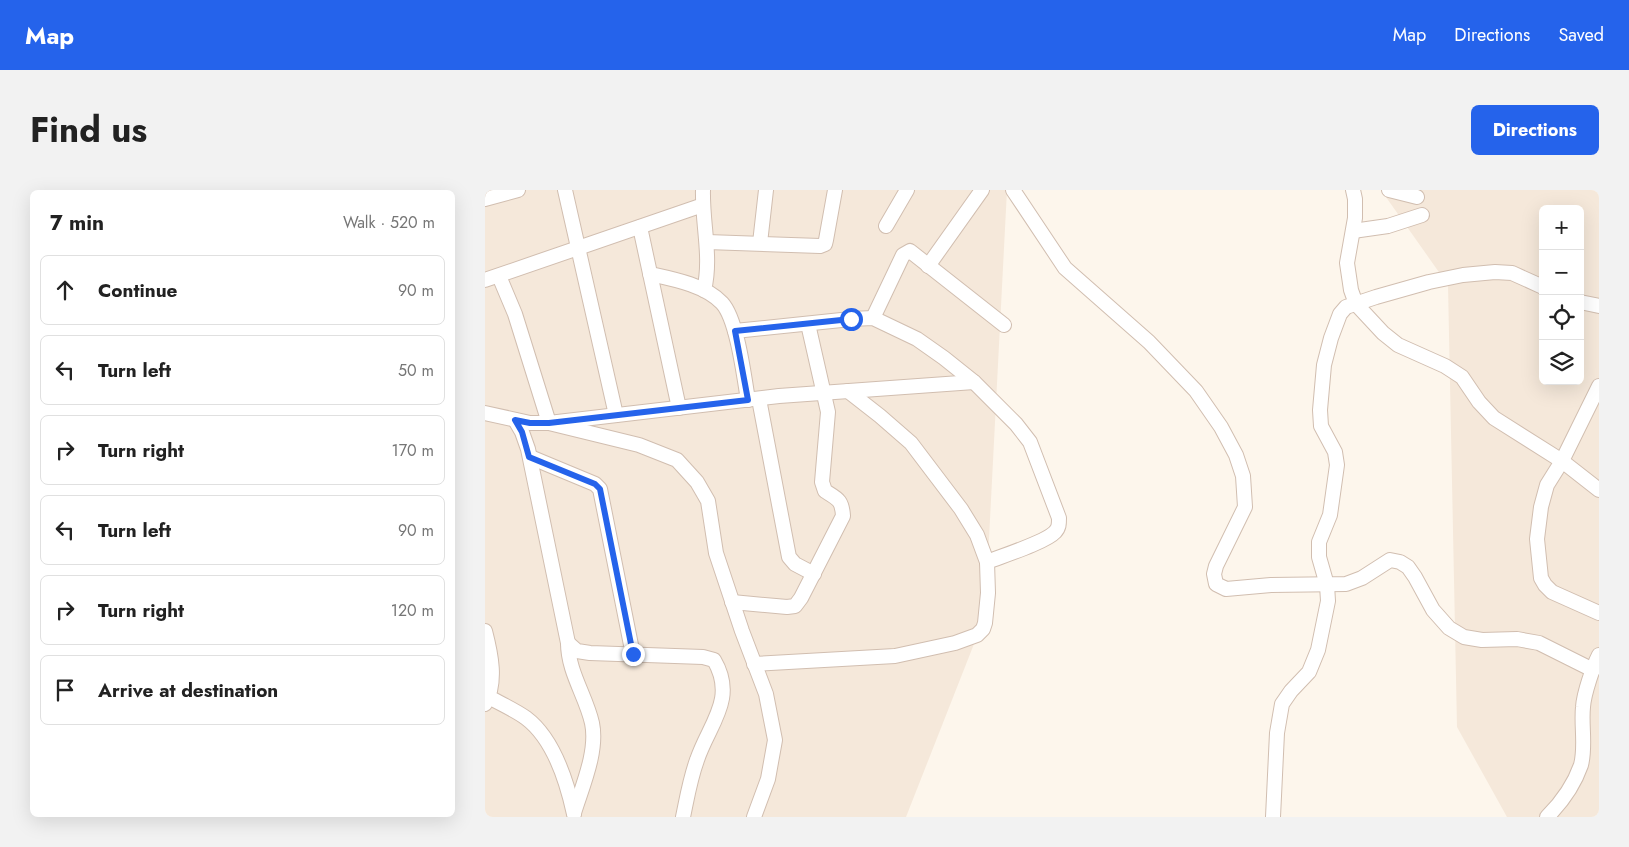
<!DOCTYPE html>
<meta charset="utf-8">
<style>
:root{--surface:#fff;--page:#f2f2f2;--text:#222;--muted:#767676;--line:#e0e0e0;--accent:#2563eb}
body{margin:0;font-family:Jost,sans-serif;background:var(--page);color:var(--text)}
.controls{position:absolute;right:15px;top:15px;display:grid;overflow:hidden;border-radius:8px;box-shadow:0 5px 20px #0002}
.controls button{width:45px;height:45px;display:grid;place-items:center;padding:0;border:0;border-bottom:1px solid var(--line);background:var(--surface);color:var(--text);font:25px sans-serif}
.stop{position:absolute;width:15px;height:15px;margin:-11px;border:4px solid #2563eb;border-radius:50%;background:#fff}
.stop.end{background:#2563eb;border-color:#fff;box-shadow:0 1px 5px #0008}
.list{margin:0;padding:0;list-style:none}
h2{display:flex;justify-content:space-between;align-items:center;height:65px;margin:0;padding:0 20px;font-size:21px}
h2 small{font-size:16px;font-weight:400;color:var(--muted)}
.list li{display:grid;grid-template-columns:32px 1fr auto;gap:15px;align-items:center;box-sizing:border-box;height:70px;margin:0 10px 10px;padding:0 10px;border:1px solid var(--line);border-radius:8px}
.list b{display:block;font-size:19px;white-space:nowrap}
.list em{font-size:16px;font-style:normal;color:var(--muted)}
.icon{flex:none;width:28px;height:28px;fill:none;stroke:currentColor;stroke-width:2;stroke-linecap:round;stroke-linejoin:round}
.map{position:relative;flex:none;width:1114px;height:627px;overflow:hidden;border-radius:8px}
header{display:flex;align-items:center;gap:30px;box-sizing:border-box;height:70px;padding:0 25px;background:var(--accent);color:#fff}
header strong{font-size:24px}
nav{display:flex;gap:28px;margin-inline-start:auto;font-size:18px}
.intro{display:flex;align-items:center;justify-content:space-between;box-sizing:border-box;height:120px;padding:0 30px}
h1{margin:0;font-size:35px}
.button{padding:12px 22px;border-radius:8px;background:var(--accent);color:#fff;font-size:18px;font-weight:700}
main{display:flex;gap:30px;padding:0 30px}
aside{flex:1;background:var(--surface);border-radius:8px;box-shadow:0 5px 20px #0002}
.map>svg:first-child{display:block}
</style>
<header>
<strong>Map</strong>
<nav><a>Map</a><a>Directions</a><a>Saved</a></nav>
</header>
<div class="intro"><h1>Find us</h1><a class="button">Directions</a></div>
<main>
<aside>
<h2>7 min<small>Walk · 520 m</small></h2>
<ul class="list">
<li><svg class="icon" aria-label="ahead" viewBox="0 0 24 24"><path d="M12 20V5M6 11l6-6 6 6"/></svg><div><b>Continue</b></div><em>90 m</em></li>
<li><svg class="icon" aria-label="left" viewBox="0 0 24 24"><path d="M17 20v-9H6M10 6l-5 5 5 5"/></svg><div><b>Turn left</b></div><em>50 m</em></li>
<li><svg class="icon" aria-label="right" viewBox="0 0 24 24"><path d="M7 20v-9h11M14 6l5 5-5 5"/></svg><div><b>Turn right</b></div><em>170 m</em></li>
<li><svg class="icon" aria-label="left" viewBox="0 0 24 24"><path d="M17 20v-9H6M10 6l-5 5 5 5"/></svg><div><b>Turn left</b></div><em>90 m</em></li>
<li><svg class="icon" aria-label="right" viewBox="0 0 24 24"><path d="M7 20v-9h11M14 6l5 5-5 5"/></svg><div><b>Turn right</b></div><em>120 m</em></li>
<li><svg class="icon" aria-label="arrive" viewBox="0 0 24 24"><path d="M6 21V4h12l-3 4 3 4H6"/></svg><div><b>Arrive at destination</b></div></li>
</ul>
</aside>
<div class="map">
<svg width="1114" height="627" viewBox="0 0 1114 627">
<rect width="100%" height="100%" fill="#fdf6ec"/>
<g fill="#f5e8da" fill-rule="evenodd">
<path d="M 0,0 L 522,0 L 500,426 L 421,627 L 0,627 Z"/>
<path d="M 896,0 L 1114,0 L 1114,627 L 1022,627 L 972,537 L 963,95 ZM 1058,19 L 1095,19 L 1095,191 L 1058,191 Z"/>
</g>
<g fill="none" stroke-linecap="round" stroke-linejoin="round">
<defs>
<g id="minor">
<path d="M 80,0 L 131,225"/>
<path d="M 218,0 C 217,34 227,67 219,100"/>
<path d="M 528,0 L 580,78 L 664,152 L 711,201 L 736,237 L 751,265 L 758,286 L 760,317 L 731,376 L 729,384 L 731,394 L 741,399 L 786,395 L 861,394 L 877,388 L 905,370 L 915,372 L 923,377 L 930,387 L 948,420 L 964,438 L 979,447 L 997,450 L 1032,449 L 1054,453 L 1108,480"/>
<path d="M 868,0 L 870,9 L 870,28 L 862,73 L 866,100 L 871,114 L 898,143 L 913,155 L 960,176 L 977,187 L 994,212 L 1009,228 L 1077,271 L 1062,295 L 1056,317 L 1052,349 L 1056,388 L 1060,395 L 1067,402 L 1114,423"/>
<path d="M 904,0 L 932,7"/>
<path d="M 0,9 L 33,0"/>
<path d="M 401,36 L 422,0"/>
<path d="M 155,37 L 194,218"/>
<path d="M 868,41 L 903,36 L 937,25"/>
<path d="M 222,52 L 335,56 L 340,54 L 341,50 L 350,0"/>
<path d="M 275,53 L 281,0"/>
<path d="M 443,76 L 497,0"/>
<path d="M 165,84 C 188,89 220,95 237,113 C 252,129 259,186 263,210"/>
<path d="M 14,86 L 30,124 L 64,233 L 294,206 L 489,192"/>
<path d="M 0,90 L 218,15"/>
<path d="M 1095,112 L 1114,116"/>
<path d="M 388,128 L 418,65 L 425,61 L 519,135"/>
<path d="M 250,141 L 366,129 L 388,128 L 432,149 L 459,168 L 489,192 L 531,234 L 545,252 L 574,328 C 574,334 574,338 570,342 C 561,352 517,366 502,372"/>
<path d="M 1114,196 L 1077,271 L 1114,300"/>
<path d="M 274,209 L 304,367 L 310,374 L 329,384"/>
<path d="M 0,223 L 45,233 L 64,233 L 154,255 L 192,270 L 212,292 L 223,311 L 231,363 L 257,441 L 281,504 L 290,550 L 283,589 L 269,627"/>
<path d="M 30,230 L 37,242 L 43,259 L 83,453 C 83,482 101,506 107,533 C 113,561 97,597 89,623"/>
<path d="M 45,267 L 110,294 L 115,299 L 148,465"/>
<path d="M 247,412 L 302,417 L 310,416 L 316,408 L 358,326 C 357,310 353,309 340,301 L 337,292 L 343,222 L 323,134"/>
<path d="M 0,441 C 6,464 12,492 0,514"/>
<path d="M 83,453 L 92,461 L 105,463 L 218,467 L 229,470 C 252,509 224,534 212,570 C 205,589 202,608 198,627"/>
<path d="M 269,474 L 410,466 L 470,453 L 492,445 L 498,439 L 500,433 L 503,403 L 502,372 L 492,345 L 476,319 L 426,253 L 395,226 L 363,201"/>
<path d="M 4,507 C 16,514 30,520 41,528 C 69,549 82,592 89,624"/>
<path d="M 788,627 L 792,543 L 797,514 L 806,501 L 824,482 L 833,460 L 843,411 L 842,395 L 834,367 L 834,352 L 845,325 L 852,275 L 850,262 L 836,236 L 835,220 L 839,175 L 846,148 L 855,124 L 861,117 L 891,107 L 944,92 L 978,85 L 1010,82 L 1027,83 L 1058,97"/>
<path d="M 1062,627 C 1076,613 1089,595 1096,575 C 1101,556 1096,536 1098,517 C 1099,503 1108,477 1114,465"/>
</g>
</defs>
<use href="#minor" stroke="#d1beb0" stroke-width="16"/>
<use href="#minor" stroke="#fff" stroke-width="14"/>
</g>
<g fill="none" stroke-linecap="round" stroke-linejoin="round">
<path stroke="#2563eb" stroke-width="6" d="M 148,464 L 115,299 L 110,294 L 44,267 L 37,242 L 30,230 L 45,233 L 64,233 L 263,210 L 250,141 L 366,129"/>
</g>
</svg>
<div class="controls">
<button>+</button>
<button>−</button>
<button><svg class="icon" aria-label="locate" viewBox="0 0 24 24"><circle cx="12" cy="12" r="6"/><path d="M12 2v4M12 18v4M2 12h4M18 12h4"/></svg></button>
<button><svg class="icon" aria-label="layers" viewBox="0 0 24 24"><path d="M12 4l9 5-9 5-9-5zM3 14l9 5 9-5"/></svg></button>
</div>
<div class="stop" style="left:366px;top:129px"></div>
<div class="stop end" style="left:148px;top:464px"></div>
</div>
</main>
